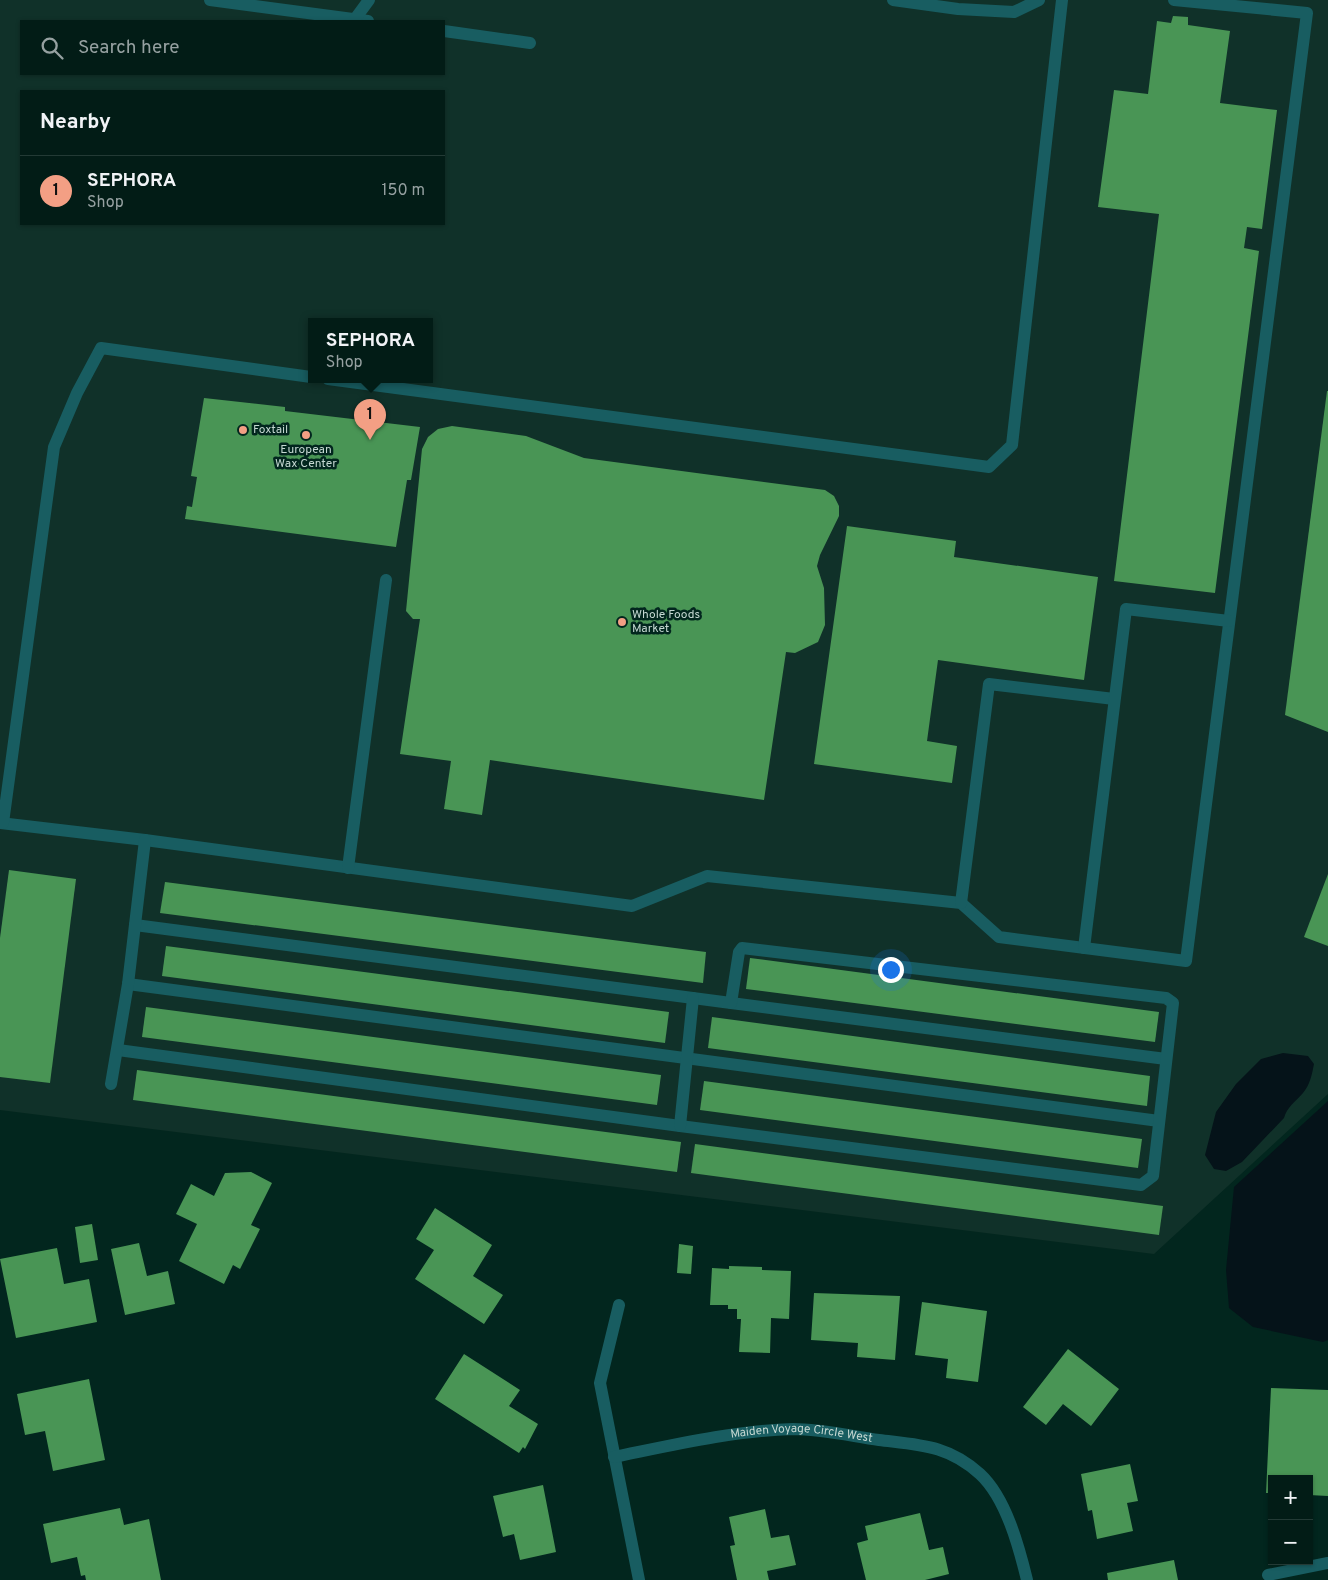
<!DOCTYPE html>
<meta charset="utf-8">
<style>
:root{--surface:#021c16;--page:#0c251f;--text:#f1f3f6;--muted:#96a1a1;--line:#233a35;--accent:#f39f84}
body{margin:0;font-family:Overpass,sans-serif;background:var(--page);color:var(--text)}
.controls{position:absolute;right:15px;bottom:15px;display:grid;overflow:hidden;border-radius:0px;box-shadow:0 1px 4px #0004}
.controls button{width:45px;height:45px;display:grid;place-items:center;padding:0;border:0;border-bottom:1px solid var(--line);background:var(--surface);color:var(--text);font:25px sans-serif}
.you{position:absolute;left:890px;top:969px;width:18px;height:18px;margin:-12px;border:4px solid #fff;border-radius:50%;background:#1a73e8;box-shadow:0 0 0 8px #1a73e833}
.badge{display:grid;place-items:center;width:32px;height:32px;border-radius:50%;background:var(--accent);color:#111;font-size:16px;font-weight:700}
.pin{position:absolute;translate:-50% -41px;filter:drop-shadow(0 1px 2px #0008)}
.pin::after{content:'';position:absolute;top:26px;width:18px;height:15px;background:inherit;clip-path:polygon(0 0,100% 0,50% 100%)}
.popup{position:absolute;left:308px;top:318px;width:125px;height:65px;box-sizing:border-box;display:grid;place-content:center;border-radius:0px;background:var(--surface);filter:drop-shadow(0 1px 4px #0005);font-size:16px;white-space:nowrap;color:var(--muted)}
.popup b{font-size:19px;color:var(--text)}
.popup::after{content:'';position:absolute;left:50%;top:100%;margin-left:-10px;border:10px solid transparent;border-top-color:var(--surface)}
.list{margin:0;padding:0;list-style:none}
h2{display:flex;justify-content:space-between;align-items:center;height:65px;margin:0;padding:0 20px;font-size:21px}
h2 small{font-size:16px;font-weight:400;color:var(--muted)}
.list li{display:grid;grid-template-columns:32px 1fr auto;gap:15px;align-items:center;box-sizing:border-box;height:70px;padding:0 20px;border-top:1px solid var(--line)}
.list b{display:block;font-size:19px;white-space:nowrap}
.list p{margin:0;font-size:16px;white-space:nowrap;color:var(--muted)}
.list em{font-size:16px;font-style:normal;color:var(--muted)}
.icon{flex:none;width:28px;height:28px;fill:none;stroke:currentColor;stroke-width:2;stroke-linecap:round;stroke-linejoin:round}
.map{position:relative;flex:none;width:1328px;height:1580px;overflow:hidden}
.search{position:absolute;background:var(--surface);box-shadow:0 1px 4px #0004;left:20px;top:20px;width:425px;height:55px;display:flex;align-items:center;gap:12px;box-sizing:border-box;padding:0 18px;border-radius:0px;color:var(--muted);font-size:19px}
.panel{position:absolute;background:var(--surface);box-shadow:0 1px 4px #0004;left:20px;top:90px;width:425px;height:135px;border-radius:0px}
.map>svg:first-child{display:block}
</style>
<div class="map">
<svg width="1328" height="1580" viewBox="0 0 1328 1580">
<rect width="100%" height="100%" fill="#02261e"/>
<path fill="#103129" fill-rule="evenodd" d="M 0,0 L 1328,0 L 1328,1094 L 1154,1254 L 0,1110 ZM 21,21 L 444,21 L 444,74 L 21,74 ZM 21,91 L 444,91 L 444,224 L 21,224 ZM 311,321 L 429,321 L 429,379 L 311,379 Z"/>
<g fill="#051319">
<path d="M 1283,1053 L 1308,1056 L 1314,1064 C 1312,1074 1310,1085 1303,1093 C 1295,1102 1287,1107 1284,1118 L 1242,1162 L 1226,1171 L 1214,1169 L 1205,1155 L 1216,1112 L 1236,1084 L 1261,1059 Z"/>
<path d="M 1328,1101 L 1328,1340 L 1323,1342 L 1253,1327 L 1229,1308 L 1226,1270 L 1234,1187 Z"/>
</g>
<g fill="#499555">
<path d="M 1173,16 L 1188,17 L 1188,25 L 1230,31 L 1220,103 L 1277,110 L 1262,229 L 1247,227 L 1244,248 L 1259,251 L 1215,593 L 1114,581 L 1159,214 L 1098,207 L 1114,90 L 1148,94 L 1157,21 L 1171,23 Z"/>
<path d="M 1327,391 L 1328,391 L 1328,732 L 1285,715 Z"/>
<path d="M 204,398 L 285,407 L 285,411 L 420,427 L 411,480 L 407,480 L 396,547 L 185,519 L 187,506 L 192,507 L 197,477 L 191,476 Z"/>
<path d="M 452,426 L 526,436 L 584,458 L 825,490 L 834,496 L 839,506 L 839,516 L 820,555 L 817,566 L 824,588 L 825,625 L 818,642 L 795,653 L 786,652 L 764,800 L 490,760 L 482,815 L 444,809 L 451,761 L 400,754 L 420,619 L 413,619 L 406,611 L 422,449 L 428,437 L 438,429 Z"/>
<path d="M 847,526 L 956,541 L 954,557 L 1098,577 L 1084,680 L 938,660 L 927,741 L 957,746 L 952,783 L 814,764 Z"/>
<path d="M 9,870 L 76,879 L 50,1083 L 0,1077 L 0,938 Z"/>
<path d="M 1328,874 L 1328,946 L 1304,937 Z"/>
<path d="M 165,882 L 706,952 L 703,983 L 160,913 Z"/>
<path d="M 166,946 L 669,1012 L 665,1043 L 162,976 Z"/>
<path d="M 750,958 L 1159,1012 L 1155,1042 L 746,989 Z"/>
<path d="M 146,1007 L 661,1075 L 657,1105 L 142,1037 Z"/>
<path d="M 712,1017 L 1150,1076 L 1147,1106 L 708,1048 Z"/>
<path d="M 137,1070 L 681,1142 L 677,1172 L 133,1100 Z"/>
<path d="M 704,1081 L 1142,1139 L 1138,1168 L 700,1110 Z"/>
<path d="M 695,1144 L 1163,1206 L 1159,1235 L 691,1173 Z"/>
<path d="M 251,1172 L 272,1183 L 251,1225 L 260,1229 L 240,1269 L 233,1265 L 224,1284 L 179,1261 L 197,1224 L 176,1214 L 191,1184 L 214,1196 L 225,1173 Z"/>
<path d="M 435,1208 L 492,1245 L 473,1276 L 503,1295 L 484,1324 L 415,1279 L 434,1250 L 416,1239 Z"/>
<path d="M 92,1224 L 98,1260 L 80,1263 L 75,1227 Z"/>
<path d="M 139,1243 L 147,1276 L 168,1271 L 175,1304 L 125,1315 L 111,1249 Z"/>
<path d="M 679,1244 L 693,1246 L 691,1274 L 677,1273 Z"/>
<path d="M 57,1248 L 64,1284 L 89,1279 L 97,1322 L 16,1338 L 0,1259 Z"/>
<path d="M 729,1266 L 762,1267 L 762,1270 L 791,1271 L 789,1319 L 771,1318 L 770,1353 L 739,1352 L 741,1319 L 737,1319 L 737,1309 L 728,1309 L 728,1305 L 710,1305 L 712,1268 L 729,1269 Z"/>
<path d="M 814,1293 L 900,1296 L 895,1360 L 857,1357 L 858,1343 L 811,1340 Z"/>
<path d="M 922,1302 L 987,1311 L 978,1382 L 946,1378 L 948,1359 L 915,1355 Z"/>
<path d="M 1068,1349 L 1119,1389 L 1091,1426 L 1063,1404 L 1046,1425 L 1023,1407 Z"/>
<path d="M 464,1354 L 520,1390 L 509,1406 L 538,1424 L 525,1449 L 523,1447 L 519,1453 L 435,1399 Z"/>
<path d="M 89,1379 L 105,1460 L 53,1471 L 45,1431 L 25,1435 L 17,1394 Z"/>
<path d="M 1271,1388 L 1328,1390 L 1328,1496 L 1309,1495 L 1309,1479 L 1272,1479 L 1272,1493 L 1266,1493 Z"/>
<path d="M 1130,1464 L 1138,1501 L 1127,1503 L 1133,1531 L 1097,1539 L 1092,1510 L 1088,1511 L 1081,1474 Z"/>
<path d="M 543,1485 L 556,1552 L 520,1560 L 514,1534 L 503,1537 L 493,1496 Z"/>
<path d="M 120,1508 L 124,1525 L 149,1519 L 161,1580 L 86,1580 L 85,1575 L 81,1576 L 77,1557 L 51,1563 L 43,1524 Z"/>
<path d="M 765,1509 L 771,1538 L 789,1535 L 796,1565 L 767,1571 L 769,1580 L 737,1580 L 730,1546 L 735,1545 L 729,1517 Z"/>
<path d="M 920,1513 L 929,1550 L 943,1547 L 949,1574 L 925,1580 L 866,1580 L 857,1543 L 868,1540 L 865,1526 Z"/>
<path d="M 1174,1560 L 1178,1580 L 1108,1580 L 1107,1573 Z"/>
</g>
<g fill="none" stroke-linecap="round" stroke-linejoin="round">
<g stroke="#185d61" stroke-width="12">
<path d="M 210,0 L 368,21"/>
<path d="M 893,0 L 958,9 L 1014,12 L 1039,0"/>
<path d="M 355,19 L 369,0"/>
<path d="M 444,31 L 530,43"/>
<path d="M 328,379 L 989,467 L 1012,445 L 1062,0"/>
<path d="M 0,823 L 145,840 L 632,906 L 707,876 L 961,903 L 999,937 L 1186,961 L 1307,13 L 1174,0"/>
<path d="M 3,823 L 54,447 L 77,393 L 101,348 L 311,377"/>
<path d="M 348,868 L 386,580"/>
<path d="M 961,903 L 989,684 L 1114,699"/>
<path d="M 1084,948 L 1126,609 L 1229,621"/>
<path d="M 128,984 L 1159,1121"/>
<path d="M 731,1003 L 1166,1059"/>
<path d="M 118,1050 L 680,1126 L 1141,1185 L 1153,1176 L 1173,1003 L 1166,998 L 742,948 L 739,952 L 731,1003 L 135,925"/>
<path d="M 111,1084 L 128,984 L 145,840"/>
<path d="M 680,1126 L 693,998"/>
<path d="M 1268,1575 L 1328,1563"/>
</g>
<g stroke="#185d61" stroke-width="12">
<path d="M 619,1305 L 600,1383 L 639,1580"/>
<path id="s1" d="M 614,1457 C 673,1445 732,1431 793,1429 C 821,1429 851,1436 879,1440 C 920,1445 948,1445 980,1474 C 1006,1498 1019,1547 1027,1580"/>
</g>
</g>
<g fill="#f39f84" stroke="#02261e" stroke-width="2">
<circle cx="243" cy="430" r="5"/>
<circle cx="306" cy="435" r="5"/>
<circle cx="622" cy="622" r="5"/>
</g>
<g text-anchor="middle" dominant-baseline="central" stroke-width="5" stroke-linejoin="round" paint-order="stroke">
<g font-size="12" fill="#c4d7d1" stroke="#02261e" text-anchor="start">
<text x="253" y="430">Foxtail</text>
<text x="306" y="450" text-anchor="middle">European<tspan x="306" dy="14">Wax Center</tspan></text>
<text x="632" y="615">Whole Foods<tspan x="632" dy="14">Market</tspan></text>
</g>
<g font-size="12" fill="#c4d7d1" stroke="#02261e">
<text stroke="none"><textPath href="#s1" startOffset="190">Maiden Voyage Circle West</textPath></text>
</g>
</g>
</svg>
<div class="controls">
<button>+</button>
<button>−</button>
</div>
<div class="you"></div>
<div class="pin badge" style="left:370px;top:440px">1</div>
<div class="popup"><b>SEPHORA</b>Shop</div>
<div class="search"><svg class="icon" aria-label="search" viewBox="0 0 24 24"><circle cx="10" cy="10" r="6"/><path d="M15 15l6 6"/></svg>Search here</div>
<section class="panel">
<h2>Nearby<small></small></h2>
<ul class="list">
<li><span class="badge">1</span><div><b>SEPHORA</b><p>Shop</p></div><em>150 m</em></li>
</ul>
</section>
</div>
